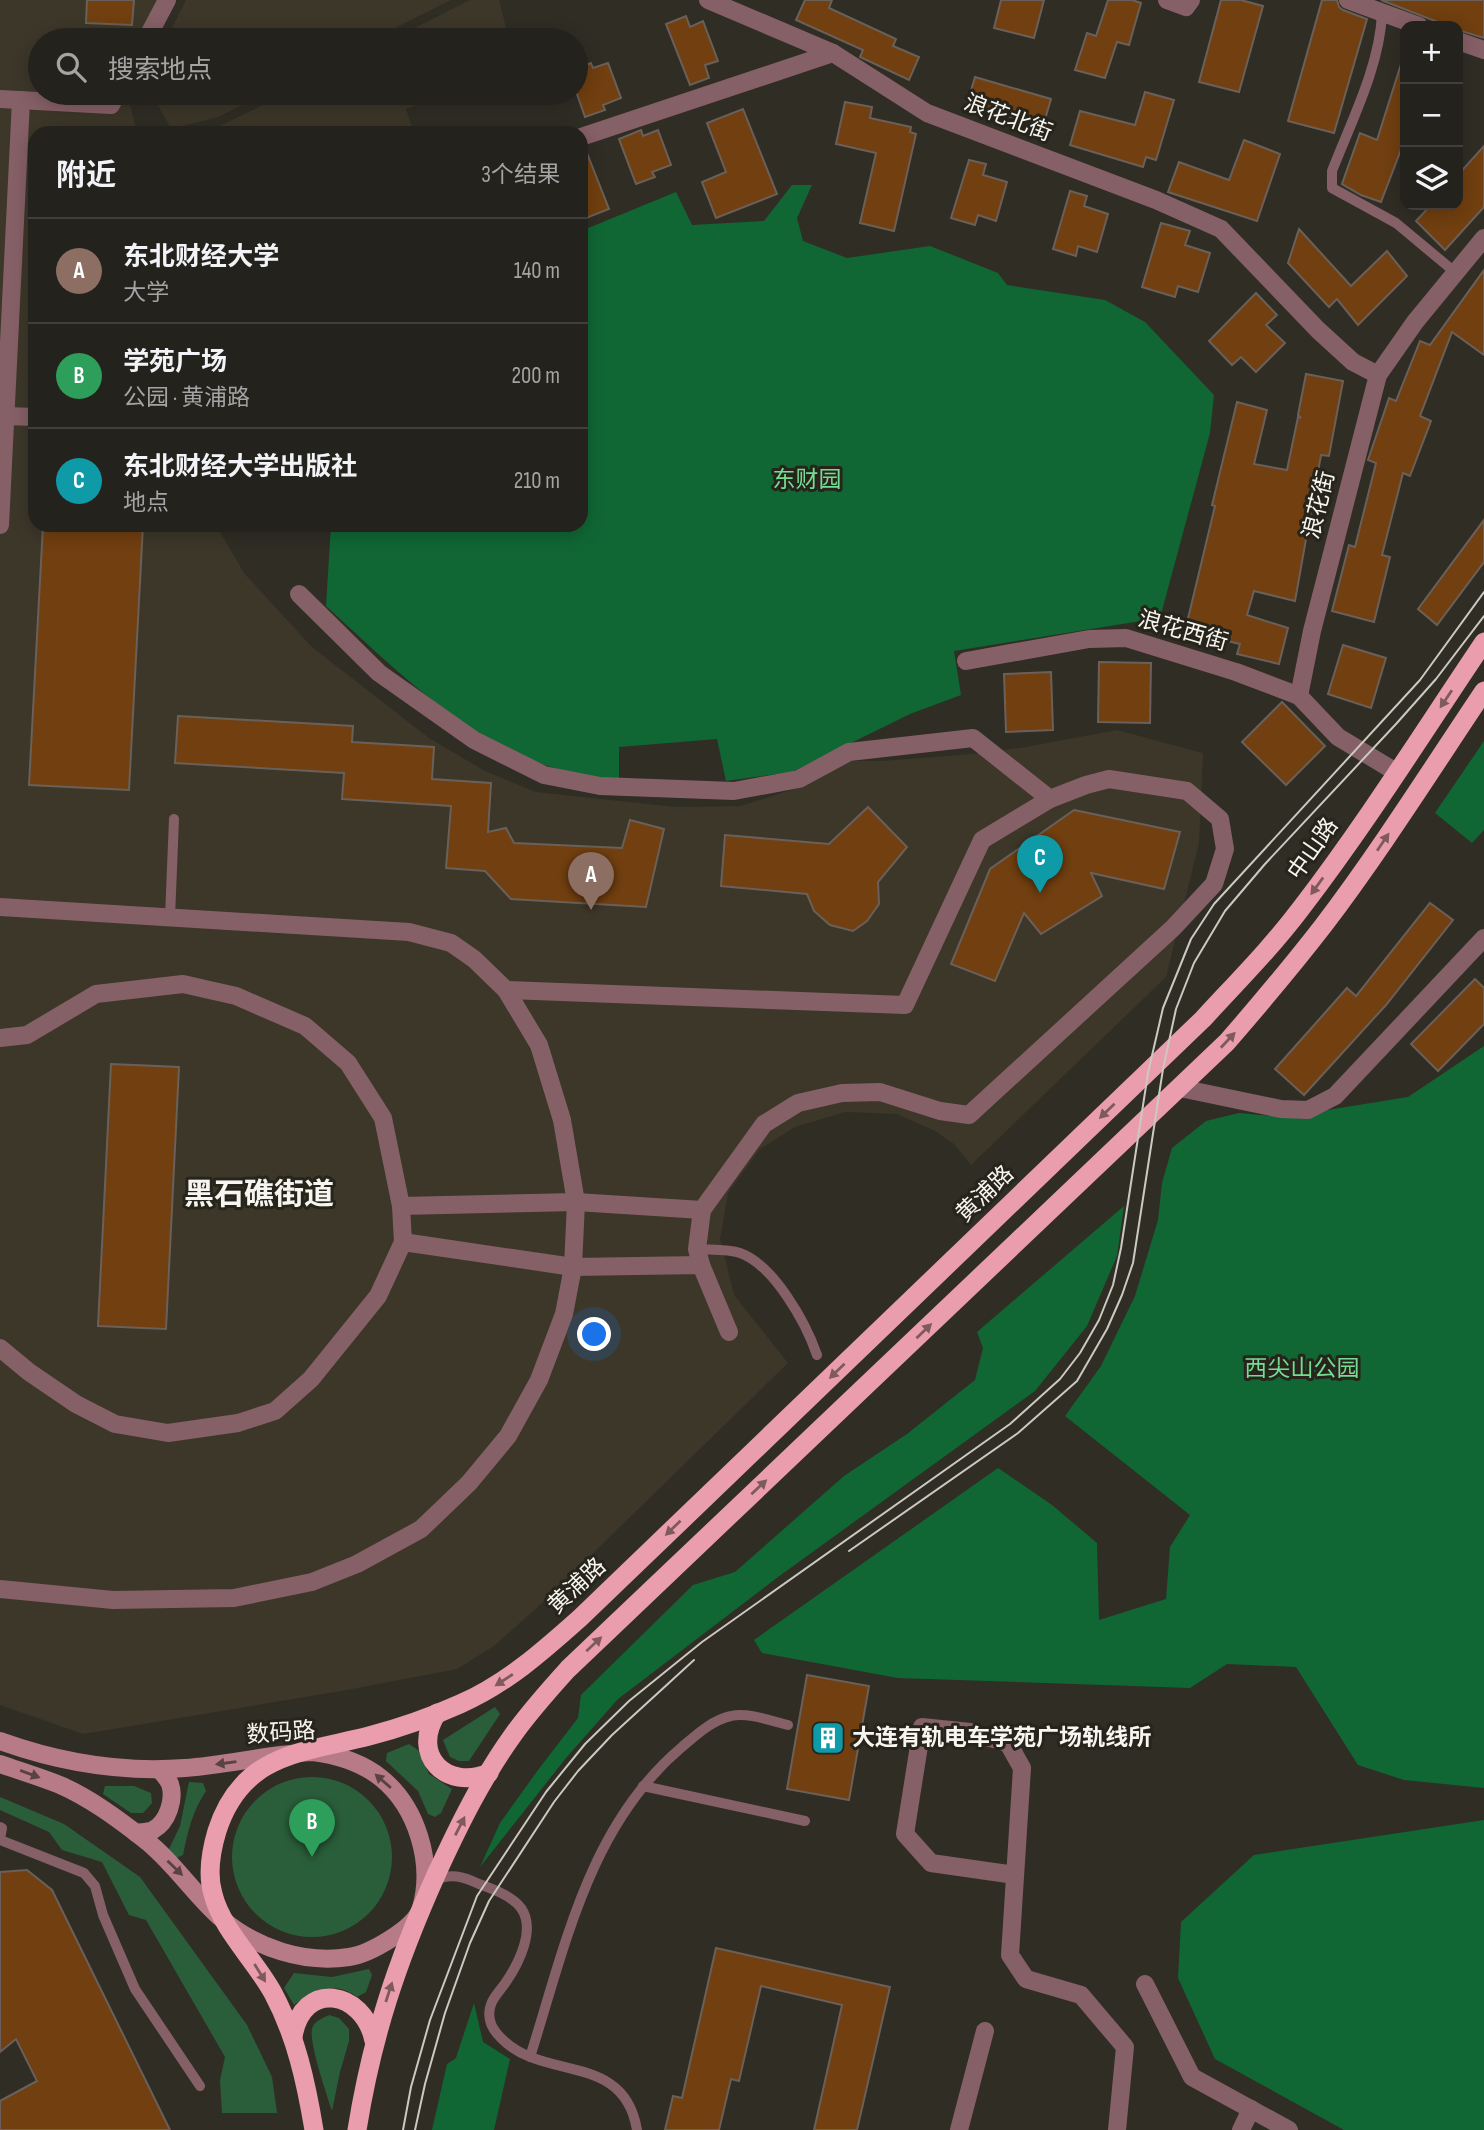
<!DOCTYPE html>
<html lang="zh">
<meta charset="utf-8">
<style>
:root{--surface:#24221c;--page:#2c2a25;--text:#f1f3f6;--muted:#a3a4a3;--line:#413f3b;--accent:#2563eb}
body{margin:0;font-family:"Sofia Sans Condensed","Noto Sans SC",sans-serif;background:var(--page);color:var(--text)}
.controls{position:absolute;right:21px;top:21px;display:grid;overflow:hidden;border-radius:14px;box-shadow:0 4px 18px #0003}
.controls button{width:63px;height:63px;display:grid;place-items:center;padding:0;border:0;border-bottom:2px solid var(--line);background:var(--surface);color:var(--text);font:35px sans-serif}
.you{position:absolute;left:595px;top:1335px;width:24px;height:24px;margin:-18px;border:5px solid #fff;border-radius:50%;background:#1a73e8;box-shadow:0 0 0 10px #1a73e833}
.badge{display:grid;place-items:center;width:46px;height:46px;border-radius:50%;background:var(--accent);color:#fff;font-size:23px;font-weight:700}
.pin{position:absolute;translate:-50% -58px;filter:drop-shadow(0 2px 4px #0008)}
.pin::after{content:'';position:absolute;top:37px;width:24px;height:21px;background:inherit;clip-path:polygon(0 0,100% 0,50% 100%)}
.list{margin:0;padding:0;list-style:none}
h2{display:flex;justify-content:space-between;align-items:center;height:91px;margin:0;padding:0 28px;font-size:30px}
h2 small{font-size:23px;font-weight:400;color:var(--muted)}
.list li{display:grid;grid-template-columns:46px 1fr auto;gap:21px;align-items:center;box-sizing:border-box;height:105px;padding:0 28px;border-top:2px solid var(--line)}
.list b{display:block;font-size:26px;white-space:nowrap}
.list p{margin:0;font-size:23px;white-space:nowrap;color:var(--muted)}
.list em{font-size:23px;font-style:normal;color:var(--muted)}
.icon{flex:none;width:38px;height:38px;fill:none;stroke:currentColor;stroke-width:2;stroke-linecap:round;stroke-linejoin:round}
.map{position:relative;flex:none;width:1484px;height:2130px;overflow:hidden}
.search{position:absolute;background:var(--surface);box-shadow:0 4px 18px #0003;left:28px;top:28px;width:560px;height:77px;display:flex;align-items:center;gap:18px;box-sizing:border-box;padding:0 24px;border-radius:38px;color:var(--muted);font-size:26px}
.panel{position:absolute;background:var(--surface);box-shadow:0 4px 18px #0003;left:28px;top:126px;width:560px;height:406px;border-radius:21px}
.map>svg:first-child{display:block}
</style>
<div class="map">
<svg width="1484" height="2130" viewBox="0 0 1484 2130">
<rect width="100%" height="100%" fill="#302d25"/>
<g fill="#3c3729">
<path d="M 0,0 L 170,0 L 148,40 L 40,40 L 40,93 L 127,93 L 136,128 L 143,133 L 35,133 L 35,525 L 216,525 L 244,573 L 312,647 L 429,738 L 485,771 L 536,792 L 676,807 L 740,806 L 804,786 L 840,761 L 882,761 L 973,754 L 1026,747 L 1117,730 L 1203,753 L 1199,843 L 1166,977 L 971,1165 L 954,1144 L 935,1131 L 897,1114 L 845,1112 L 795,1127 L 760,1149 L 728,1193 L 720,1239 L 734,1295 L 788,1363 L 541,1604 L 494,1646 L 457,1669 L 347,1690 L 83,1734 L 0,1705 Z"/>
<path d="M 186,0 L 451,0 L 371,40 L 166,40 Z"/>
<path d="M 470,0 L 499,0 L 509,40 L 391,40 Z"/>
<path d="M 151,93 L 267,93 L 218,117 L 171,129 Z"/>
<path d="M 287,93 L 446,93 L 406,109 L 414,133 L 206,133 Z"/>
</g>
<g fill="#2a5e3a">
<path d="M 495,1707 L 500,1714 L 469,1761 L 459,1761 L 450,1757 L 443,1740 Z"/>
<path d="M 409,1744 L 418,1750 L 429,1774 L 452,1789 L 441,1813 L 435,1817 L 428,1814 L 418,1791 L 386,1761 L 387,1753 Z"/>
<circle cx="312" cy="1857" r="80"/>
<path d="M 189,1782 L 203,1783 L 206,1791 C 192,1812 188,1831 183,1855 L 176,1858 L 168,1851 L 180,1826 Z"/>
<path d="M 105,1786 L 134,1786 L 151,1793 L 152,1803 L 143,1813 L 131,1813 L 103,1794 Z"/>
<path d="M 0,1797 L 64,1824 L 140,1877 L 247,2025 L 272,2077 L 277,2113 L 222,2113 L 220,2080 L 225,2057 L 146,1920 L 129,1915 L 102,1862 L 62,1850 L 49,1832 L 0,1810 Z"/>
<path d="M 369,1969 L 372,1975 L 366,1992 L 357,1997 C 334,1980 314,1991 294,2005 L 284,1988 L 294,1973 L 332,1977 Z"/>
<path d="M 329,2015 L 339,2018 L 349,2029 L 349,2041 L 340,2072 L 332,2111 C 327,2095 309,2044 312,2029 C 314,2021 323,2018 329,2015 Z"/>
</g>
<g fill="#106734">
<path d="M 792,185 L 812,185 L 797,218 L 803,241 L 847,258 L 930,246 L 998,273 L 1007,285 L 1105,300 L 1145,322 L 1214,395 L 1210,433 L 1160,618 L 954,651 L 961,695 L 910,714 L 792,772 L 726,781 L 717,739 L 619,747 L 619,783 C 582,776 545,768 511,751 C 440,715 384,659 326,606 L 331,525 L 581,525 L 581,231 L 676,192 L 692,225 L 764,221 Z"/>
<path d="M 1484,741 L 1484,830 L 1472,843 L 1435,813 Z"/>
<path d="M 1484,1046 L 1484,1788 L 1404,1780 L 1358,1765 L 1296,1667 L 1227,1664 L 1190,1688 L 898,1678 L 762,1653 L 754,1640 L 998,1468 L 1052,1505 L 1097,1543 L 1099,1620 L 1166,1599 L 1170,1547 L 1190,1515 L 1065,1416 L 1101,1366 L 1135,1296 L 1158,1220 L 1162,1183 L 1172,1148 L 1206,1121 L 1239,1113 L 1284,1117 L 1408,1097 Z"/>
<path d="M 1124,1206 L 1117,1256 L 1087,1326 L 1035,1391 L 778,1577 L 618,1699 L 566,1758 L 480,1867 L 500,1823 L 538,1770 L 578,1718 L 581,1695 L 693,1585 L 735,1572 L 844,1476 L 907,1434 L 975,1380 L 983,1348 L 977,1332 Z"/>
<path d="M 1484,1820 L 1484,2130 L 1344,2130 L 1215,2059 L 1178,1978 L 1181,1922 L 1254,1855 Z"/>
<path d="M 474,2003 L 483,2042 L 510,2059 L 494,2130 L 432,2130 L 447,2064 L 456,2058 Z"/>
</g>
<g fill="#713f10" stroke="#6a605a" stroke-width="2">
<path d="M 87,0 L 134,0 L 132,25 L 86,23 Z"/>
<path d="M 805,0 L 832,0 L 829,8 L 896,39 L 893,46 L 919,57 L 909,80 L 860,57 L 863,50 L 796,20 Z"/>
<path d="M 1001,0 L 1044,0 L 1034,38 L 994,28 Z"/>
<path d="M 1108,0 L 1132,0 L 1141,3 L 1129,45 L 1117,42 L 1105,78 L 1075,70 L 1087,33 L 1096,36 Z"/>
<path d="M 1221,0 L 1241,0 L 1263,6 L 1239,92 L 1199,82 Z"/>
<path d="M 1322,0 L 1337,0 L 1339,7 L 1343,10 L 1367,19 L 1334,133 L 1288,121 Z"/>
<path d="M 1381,0 L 1484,0 L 1484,38 L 1458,30 L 1458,26 L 1448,26 Z"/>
<path d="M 686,16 L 690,27 L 703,21 L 718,61 L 705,65 L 709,78 L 690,85 L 666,24 Z"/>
<path d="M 1402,61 L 1405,62 L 1405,148 L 1402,147 L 1381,202 L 1361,195 L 1342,184 L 1360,133 L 1377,140 Z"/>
<path d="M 591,63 L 593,68 L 608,63 L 621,98 L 603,105 L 605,110 L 585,117 L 576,91 L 576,69 Z"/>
<path d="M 975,77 L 1051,99 L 1043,126 L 967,104 Z"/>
<path d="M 1145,92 L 1174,100 L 1156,160 L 1146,157 L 1143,167 L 1070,145 L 1080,111 L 1135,125 Z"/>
<path d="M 845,102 L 872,107 L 870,118 L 911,127 L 910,132 L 916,134 L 894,231 L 860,223 L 876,153 L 836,144 Z"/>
<path d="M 743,109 L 777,194 L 716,218 L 702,182 L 726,172 L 707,123 Z"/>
<path d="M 641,130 L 643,136 L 658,130 L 671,165 L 652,172 L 655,177 L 636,184 L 619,139 Z"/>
<path d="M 1244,140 L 1280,154 L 1257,221 L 1168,192 L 1179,162 L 1229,180 Z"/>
<path d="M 1484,146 L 1484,207 L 1445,250 L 1416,221 L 1431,205 L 1458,205 L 1458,175 Z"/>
<path d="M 581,148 L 585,148 L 609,209 L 581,220 Z"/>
<path d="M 969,160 L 986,164 L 983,175 L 1007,182 L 996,221 L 978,215 L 975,225 L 951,218 Z"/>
<path d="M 1070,191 L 1087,196 L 1084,206 L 1108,214 L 1097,252 L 1078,246 L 1076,256 L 1053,249 Z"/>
<path d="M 1161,223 L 1190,231 L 1185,245 L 1210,253 L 1198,292 L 1178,286 L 1175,297 L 1142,287 Z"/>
<path d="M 1299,229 L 1351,286 L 1387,251 L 1407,276 L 1358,325 L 1337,299 L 1329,307 L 1288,263 Z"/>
<path d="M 1484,270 L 1484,355 L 1452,332 L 1420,416 L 1431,421 L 1410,476 L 1403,473 L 1382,555 L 1390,557 L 1374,622 L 1332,611 L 1349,545 L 1355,547 L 1376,463 L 1368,460 L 1389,398 L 1396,401 L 1420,341 L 1430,345 Z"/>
<path d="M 1256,293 L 1277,315 L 1266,325 L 1285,343 L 1256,372 L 1241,357 L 1232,365 L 1209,341 Z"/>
<path d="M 1306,374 L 1343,381 L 1329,456 L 1321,455 L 1295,601 L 1254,591 L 1247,615 L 1288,628 L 1279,664 L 1237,654 L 1240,644 L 1185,631 L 1215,506 L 1212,505 L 1237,402 L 1267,410 L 1254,464 L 1287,470 L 1298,417 L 1301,418 L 1298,415 Z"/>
<path d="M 1484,520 L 1484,562 L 1437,625 L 1418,609 Z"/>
<path d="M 43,525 L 143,525 L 129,790 L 29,785 Z"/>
<path d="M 1343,645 L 1386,658 L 1371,708 L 1328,694 Z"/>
<path d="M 1099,662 L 1151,663 L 1150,723 L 1098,722 Z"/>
<path d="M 1051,672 L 1053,730 L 1006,732 L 1004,674 Z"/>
<path d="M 1282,702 L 1325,746 L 1286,785 L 1242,742 Z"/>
<path d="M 178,716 L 353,726 L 352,742 L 434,747 L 432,779 L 491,783 L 488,832 L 506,828 L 514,843 L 622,848 L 630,820 L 664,829 L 646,907 L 511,899 L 485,871 L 446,868 L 451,806 L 342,799 L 344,773 L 175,763 Z"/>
<path d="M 868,807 L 907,847 L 878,882 L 879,904 L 867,921 L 853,931 L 830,925 L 814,911 L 807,894 L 721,886 L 725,835 L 829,844 Z"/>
<path d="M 1074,810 L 1180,832 L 1164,889 L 1091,873 L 1102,896 L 1041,934 L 1024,913 L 995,981 L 951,964 L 990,869 Z"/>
<path d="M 1430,903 L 1453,920 L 1386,1005 L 1304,1095 L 1275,1069 L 1347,988 L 1356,996 Z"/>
<path d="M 1475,979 L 1484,988 L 1484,1024 L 1438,1071 L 1411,1044 Z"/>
<path d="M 111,1064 L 179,1067 L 166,1329 L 98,1326 Z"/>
<path d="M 807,1675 L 869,1686 L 849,1800 L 787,1789 Z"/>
<path d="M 27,1870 L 52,1890 L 170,2130 L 0,2130 L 0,2101 L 37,2081 L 16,2039 L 0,2052 L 0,1872 Z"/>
<path d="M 716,1948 L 890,1987 L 857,2130 L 814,2130 L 842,2005 L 761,1986 L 739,2081 L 731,2079 L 719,2130 L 665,2130 L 673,2096 L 682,2098 Z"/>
</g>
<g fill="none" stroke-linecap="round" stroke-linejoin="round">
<g stroke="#866067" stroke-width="10">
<path d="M 1382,13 C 1380,66 1351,122 1332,171 L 1332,188 L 1396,223 L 1456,273"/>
<path d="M 170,917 L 174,819"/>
<path d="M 697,1249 C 710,1250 728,1249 740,1253 C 774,1265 806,1323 817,1355"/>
<path d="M 643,1786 L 805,1821"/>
<path d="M 0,1827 L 2,1828 L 0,1839"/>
<path d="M 0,1840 L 84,1873 L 95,1886 L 103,1915 L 135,1989 L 200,2086"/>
<path d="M 434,1881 C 450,1872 464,1877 479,1884 C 493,1889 512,1896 521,1908 C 536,1929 519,1963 506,1982 C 498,1994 486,2003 490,2020 C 491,2026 496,2033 501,2038 C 543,2082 624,2051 637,2130"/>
<path d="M 530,2057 C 565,1947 589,1825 682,1747 C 696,1735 712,1720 731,1716 C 748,1712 771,1721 788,1725"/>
</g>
<g stroke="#866067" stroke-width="18">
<path d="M 708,0 L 833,53"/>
<path d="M 1167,0 L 1186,7 L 1191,0"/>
<path d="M 1348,0 L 1419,26"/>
<path d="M 146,40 L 167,0"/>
<path d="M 1458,41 L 1484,50"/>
<path d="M 0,99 L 111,105 L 117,93"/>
<path d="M 581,137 L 833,53 L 927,113 L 1156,200 L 1221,229 L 1318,330 L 1353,362 L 1378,375"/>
<path d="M 6,416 L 35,417"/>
<path d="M 0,525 L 21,100"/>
<path d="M 299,594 L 379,673 L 474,740 L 544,775 L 600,786 L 734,791 L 799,779 L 849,752 L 973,738 L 1050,799"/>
<path d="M 966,661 L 1089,639 L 1126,638 L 1236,672 L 1299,696 L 1338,737 L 1396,772"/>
<path d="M 1299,696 L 1312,631 L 1378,375 L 1415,322 L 1484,238"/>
<path d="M 0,907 L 409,932 L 451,943 L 474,959 L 506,990 L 539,1045 L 562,1120 L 576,1202 L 573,1267 L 564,1314 L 539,1380 L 508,1436 L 469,1483 L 421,1529 L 357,1564 L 312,1582 L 234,1598 L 113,1600 L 0,1589"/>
<path d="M 0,1038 L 27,1035 L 96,994 L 183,984 L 236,996 L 305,1026 L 348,1063 L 383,1118 L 401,1206 L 403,1242 L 378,1296 L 311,1379 L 275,1411 L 238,1423 L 168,1433 L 115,1424 L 76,1404 L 29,1372 L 0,1348"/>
<path d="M 1180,1088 L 1281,1109 L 1308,1110 L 1335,1096 L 1484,938"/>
<path d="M 401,1206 L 576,1202 L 702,1210 L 764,1124 L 798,1103 L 842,1093 L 880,1092 L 940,1111 L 969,1115 L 1173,928 L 1214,884 L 1225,849 L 1220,819 L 1187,791 L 1109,779 L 1086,785 L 1050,799 L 982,840 L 905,1005 L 506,990"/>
<path d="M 403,1242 L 573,1267 L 701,1265 L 729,1332"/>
<path d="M 701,1265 L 697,1249 L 702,1210"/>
<path d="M 1015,1875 L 931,1863 L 905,1834 L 922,1727 L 970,1732 L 1008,1743 L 1022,1768 L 1010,1955 L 1026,1979 L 1081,1995 L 1125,2047 L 1117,2130"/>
<path d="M 1145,1984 L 1192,2077 L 1289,2130"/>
<path d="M 959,2130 L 985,2031"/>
<path d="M 1241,2130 L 1251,2109"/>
</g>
<g stroke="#b77b88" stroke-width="18">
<path d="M 0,1741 C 61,1763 120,1773 185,1768 C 227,1765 270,1754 313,1752 C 337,1755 361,1762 381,1778 C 417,1807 434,1863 421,1908 C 415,1928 370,1954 349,1957 C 304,1964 256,1948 222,1919 C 195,1896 174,1862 144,1839 C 118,1819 90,1798 60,1785 C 40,1777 20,1771 0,1764"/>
<path d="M 136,1833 C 141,1832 149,1832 153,1830 C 168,1822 175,1799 170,1784 C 168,1779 163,1774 160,1770"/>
</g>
<g stroke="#e99dad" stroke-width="19">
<path d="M 437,1713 C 410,1755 446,1791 489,1773"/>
<path d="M 293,2037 C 302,1979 364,1990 374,2041"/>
<path d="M 314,2130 C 306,2082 296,2036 273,1993 C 255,1960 222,1930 213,1894 C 207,1874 211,1851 217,1831 C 242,1753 302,1753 369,1736 C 400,1728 431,1717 460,1704 C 506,1684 543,1651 580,1618 L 1203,1019 C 1237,982 1272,947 1302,907 C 1367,822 1424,731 1484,642"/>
<path d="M 357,2130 C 372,2036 397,1962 436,1875 C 458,1827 482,1778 513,1735 C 530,1711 549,1690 568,1669 L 1227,1042 C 1260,1004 1292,966 1323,926 C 1380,851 1431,770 1484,691"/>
</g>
<g stroke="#cbc9c2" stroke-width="2">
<path d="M 849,1551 L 1018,1433 L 1077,1381 L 1107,1329 L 1122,1295 L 1133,1263 L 1163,1069 L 1176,1009 L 1194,963 L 1225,911 L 1265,864 L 1396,724 L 1436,679 L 1484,616"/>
<path d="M 403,2130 L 411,2087 L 430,2020 L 477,1896 L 546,1792 L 585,1744 L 629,1701 L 702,1642 L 1010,1424 L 1060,1379 L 1080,1353 L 1099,1320 L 1113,1285 L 1121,1248 L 1148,1073 L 1163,1008 L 1191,939 L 1214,904 L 1420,680 L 1484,592"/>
<path d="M 415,2130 L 425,2084 L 445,2013 L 470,1943 L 489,1901 L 554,1802 L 578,1771 L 612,1735 L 694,1660"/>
</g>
</g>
<defs><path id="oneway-solid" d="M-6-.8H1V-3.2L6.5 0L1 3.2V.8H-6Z" transform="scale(1.75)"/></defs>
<g fill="#7e5a5d">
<use href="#oneway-solid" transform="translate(1446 699) rotate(124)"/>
<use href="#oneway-solid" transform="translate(1383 842) rotate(-56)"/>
<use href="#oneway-solid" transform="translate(1317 886) rotate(126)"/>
<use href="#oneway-solid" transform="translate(1228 1040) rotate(-47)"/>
<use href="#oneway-solid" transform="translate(1107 1111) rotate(136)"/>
<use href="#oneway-solid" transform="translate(924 1331) rotate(-44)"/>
<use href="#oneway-solid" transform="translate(837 1371) rotate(136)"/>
<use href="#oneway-solid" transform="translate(759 1487) rotate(-43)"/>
<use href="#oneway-solid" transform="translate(673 1528) rotate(136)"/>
<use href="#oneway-solid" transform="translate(594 1644) rotate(-43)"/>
<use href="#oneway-solid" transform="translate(504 1680) rotate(147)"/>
<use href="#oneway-solid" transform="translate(460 1826) rotate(-63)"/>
<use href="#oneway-solid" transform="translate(260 1973) rotate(58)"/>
<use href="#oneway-solid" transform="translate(389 1992) rotate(-72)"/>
</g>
<g fill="#594241">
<use href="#oneway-solid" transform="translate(226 1763) rotate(172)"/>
<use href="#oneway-solid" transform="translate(30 1774) rotate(20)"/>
<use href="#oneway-solid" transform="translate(383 1781) rotate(-139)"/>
<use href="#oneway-solid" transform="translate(175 1868) rotate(44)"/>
</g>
<defs>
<symbol id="building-square" viewBox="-11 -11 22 22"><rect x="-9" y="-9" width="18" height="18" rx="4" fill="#0f9aa8" stroke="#26241b"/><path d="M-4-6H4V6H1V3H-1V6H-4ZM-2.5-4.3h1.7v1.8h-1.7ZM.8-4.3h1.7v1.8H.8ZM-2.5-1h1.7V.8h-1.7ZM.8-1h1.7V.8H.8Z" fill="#fff"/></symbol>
</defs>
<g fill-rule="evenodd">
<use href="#building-square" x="809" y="1719" width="38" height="38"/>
</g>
<g text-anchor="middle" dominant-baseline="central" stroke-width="6" stroke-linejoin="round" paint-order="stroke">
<g font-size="23" fill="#f7f5ef" stroke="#26241b">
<text transform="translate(1008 118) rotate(21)">浪花北街</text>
<text transform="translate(1319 505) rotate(-76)">浪花街</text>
<text transform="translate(1183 631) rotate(16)">浪花西街</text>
<text transform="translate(1313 849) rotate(-55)">中山路</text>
<text transform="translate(985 1194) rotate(-44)">黄浦路</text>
<text transform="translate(577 1586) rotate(-43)">黄浦路</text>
<text transform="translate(281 1733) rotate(-4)">数码路</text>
</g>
<g font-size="23" fill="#75dd93" stroke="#26241b">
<text x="807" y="480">东财园</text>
<text x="1302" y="1369">西尖山公园</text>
</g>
<g font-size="23" font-weight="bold" fill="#f7f5ef" stroke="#26241b" text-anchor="start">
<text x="852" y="1738">大连有轨电车学苑广场轨线所</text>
</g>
<g font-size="30" font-weight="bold" fill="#f7f5ef" stroke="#26241b">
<text x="259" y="1195">黑石礁街道</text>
</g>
</g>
</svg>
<div class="controls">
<button>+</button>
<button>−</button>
<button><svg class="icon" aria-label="layers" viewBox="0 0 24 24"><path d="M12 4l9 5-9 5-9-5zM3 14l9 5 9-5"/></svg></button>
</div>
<div class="you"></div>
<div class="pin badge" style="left:591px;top:910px;background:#8d6e63">A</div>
<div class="pin badge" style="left:312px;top:1857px;background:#2e9e5b">B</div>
<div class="pin badge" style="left:1040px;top:893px;background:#0f9aa8">C</div>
<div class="search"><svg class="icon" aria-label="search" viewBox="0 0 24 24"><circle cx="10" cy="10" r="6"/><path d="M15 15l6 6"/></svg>搜索地点</div>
<section class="panel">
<h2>附近<small>3个结果</small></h2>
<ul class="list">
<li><span class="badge" style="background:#8d6e63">A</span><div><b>东北财经大学</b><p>大学</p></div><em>140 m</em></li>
<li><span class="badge" style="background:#2e9e5b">B</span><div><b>学苑广场</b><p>公园 · 黄浦路</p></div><em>200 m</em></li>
<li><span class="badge" style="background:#0f9aa8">C</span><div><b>东北财经大学出版社</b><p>地点</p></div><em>210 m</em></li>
</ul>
</section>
</div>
